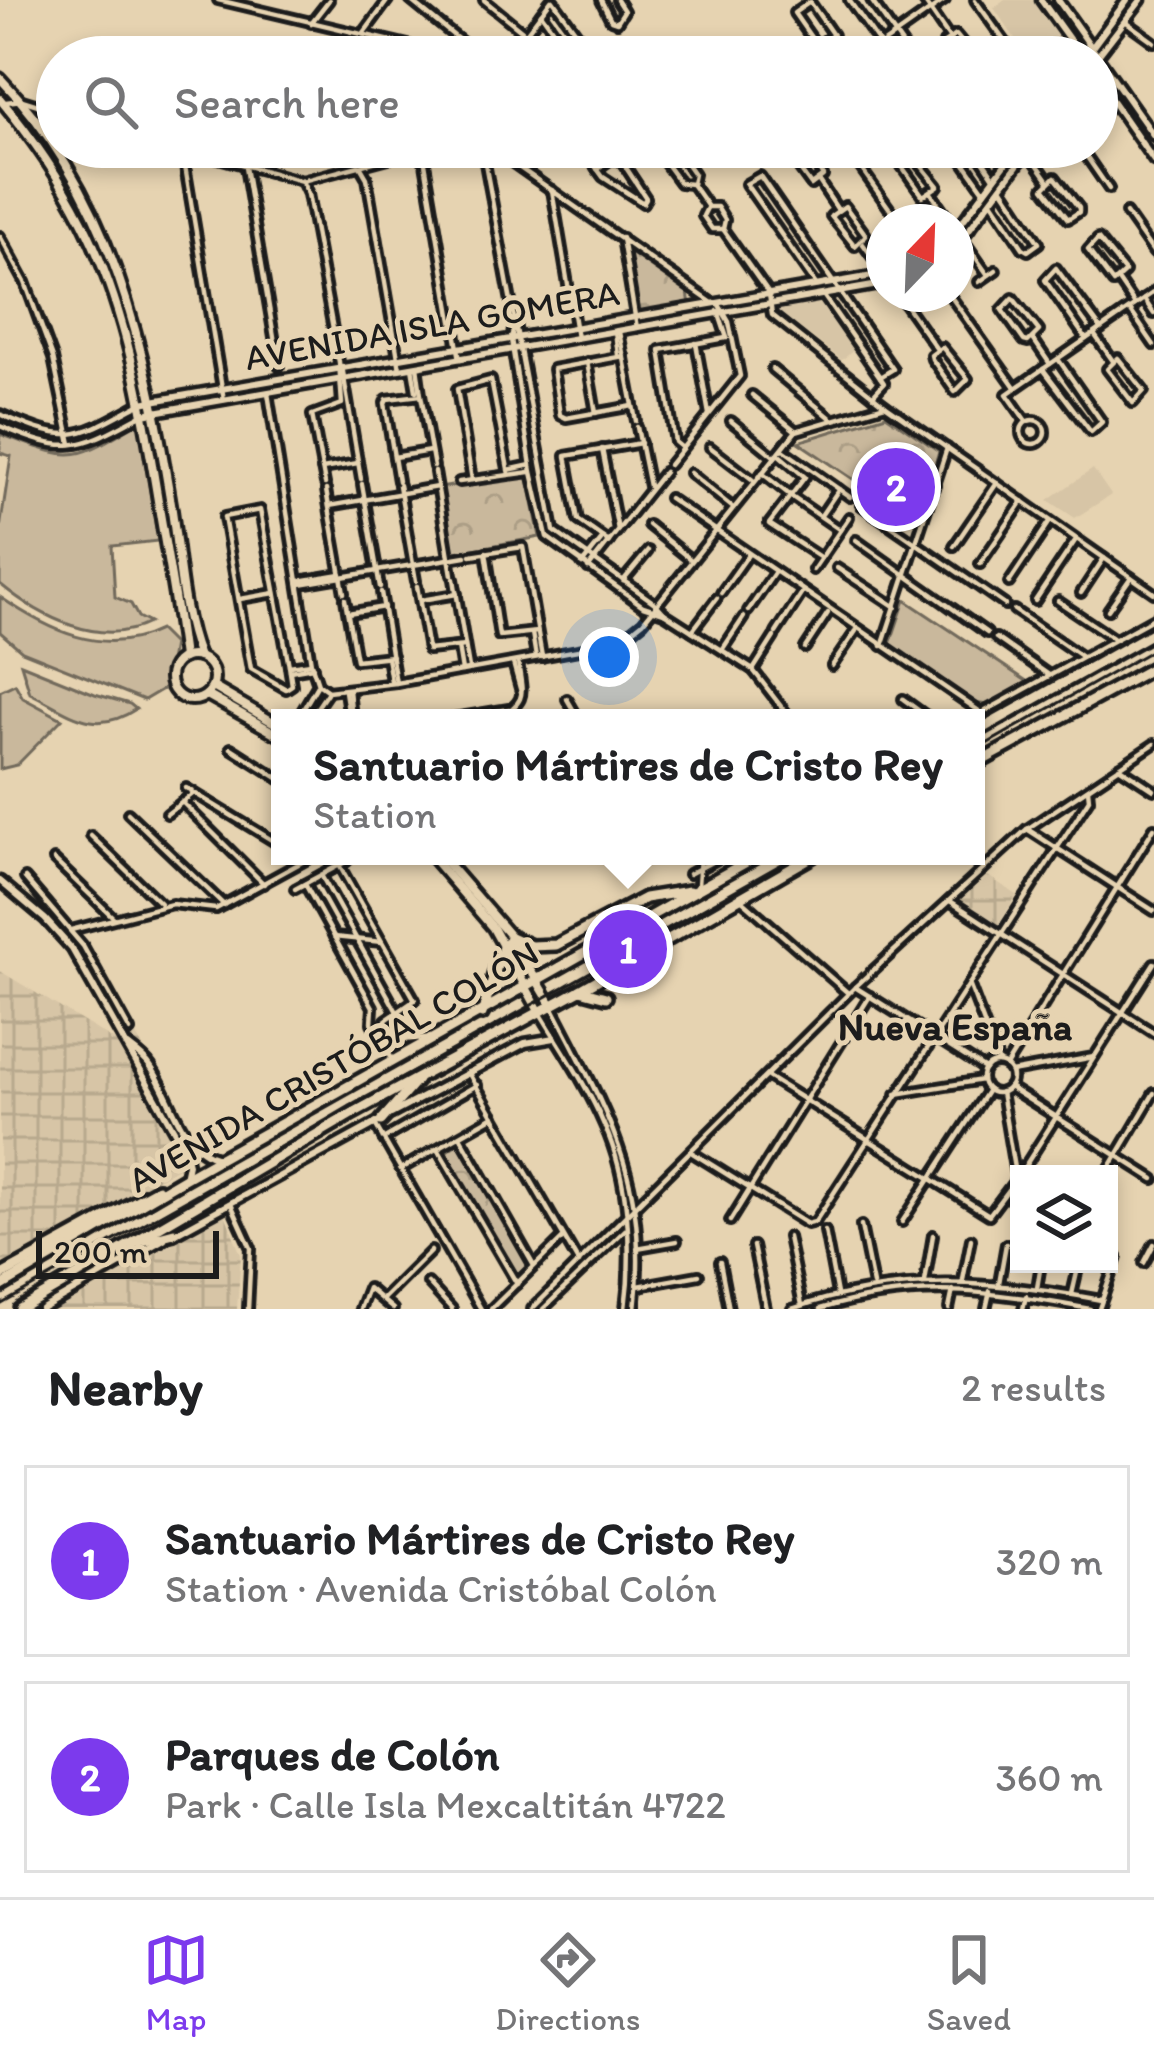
<!DOCTYPE html>
<meta charset="utf-8">
<style>
:root{--surface:#fff;--page:#f2f2f2;--text:#202124;--muted:#757577;--line:#e0e0e0;--accent:#7c3aed}
body{margin:0;font-family:Itim,sans-serif;background:var(--page);color:var(--text)}
.controls{position:absolute;right:36px;bottom:36px;display:grid;overflow:hidden;border-radius:0px;box-shadow:0 6px 18px #0003}
.controls button{width:108px;height:108px;display:grid;place-items:center;padding:0;border:0;border-bottom:3px solid var(--line);background:var(--surface);color:var(--text);font:60px sans-serif}
.compass{position:absolute;left:866px;top:204px;width:108px;height:108px;border-radius:50%;background:var(--surface);box-shadow:0 6px 18px #0003;rotate:23deg}
.scale{position:absolute;left:36px;bottom:30px;width:183px;box-sizing:border-box;padding-left:12px;border:6px solid #1c1c1c;border-top:0;font-size:33px;line-height:42px;white-space:nowrap;color:#1c1c1c;-webkit-text-stroke:9px #e6d3b1;paint-order:stroke}
.you{position:absolute;left:609px;top:657px;width:42px;height:42px;margin:-30px;border:9px solid #fff;border-radius:50%;background:#1a73e8;box-shadow:0 0 0 18px #1a73e833}
.badge{display:grid;place-items:center;width:78px;height:78px;border-radius:50%;background:var(--accent);color:#fff;font-size:39px;font-weight:700}
.pin{position:absolute;translate:-50% -50%;border:6px solid #fff;box-shadow:0 3px 12px #0006}
.popup{position:absolute;left:271px;top:709px;width:714px;height:156px;box-sizing:border-box;display:grid;place-content:center;border-radius:0px;background:var(--surface);filter:drop-shadow(0 3px 9px #0005);font-size:39px;white-space:nowrap;color:var(--muted)}
.popup b{font-size:45px;color:var(--text)}
.popup::after{content:'';position:absolute;left:50%;top:100%;margin-left:-24px;border:24px solid transparent;border-top-color:var(--surface)}
.list{margin:0;padding:0;list-style:none}
h2{display:flex;justify-content:space-between;align-items:center;height:156px;margin:0;padding:0 48px;font-size:51px}
h2 small{font-size:39px;font-weight:400;color:var(--muted)}
.list li{display:grid;grid-template-columns:78px 1fr auto;gap:36px;align-items:center;box-sizing:border-box;height:192px;margin:0 24px 24px;padding:0 24px;border:3px solid var(--line);border-radius:0px}
.list b{display:block;font-size:45px;white-space:nowrap}
.list p{margin:0;font-size:39px;white-space:nowrap;color:var(--muted)}
.list em{font-size:39px;font-style:normal;color:var(--muted)}
.icon{flex:none;width:66px;height:66px;fill:none;stroke:currentColor;stroke-width:2;stroke-linecap:round;stroke-linejoin:round}
.map{position:relative;flex:none;width:1154px;height:1309px;overflow:hidden}
.search{position:absolute;background:var(--surface);box-shadow:0 6px 18px #0003;left:36px;right:36px;top:36px;height:132px;display:flex;align-items:center;gap:30px;box-sizing:border-box;padding:0 42px;border-radius:66px;color:var(--muted);font-size:45px}
.sheet{height:588px;background:var(--surface)}
nav{display:flex;justify-content:space-around;align-items:center;box-sizing:border-box;height:168px;border-top:3px solid var(--line);background:var(--surface);font-size:33px;color:var(--muted)}
nav a{display:grid;justify-items:center;gap:6px}
nav .on{color:var(--accent)}
.map>svg:first-child{display:block}
</style>
<div class="map">
<svg width="1154" height="1309" viewBox="0 0 1154 1309">
<defs>
<pattern id="industrial-grid" width="8" height="8" patternUnits="userSpaceOnUse" patternTransform="scale(3)"><rect width="8" height="8" fill="#d7c5a6"/><path d="M0 4h8M4 0v8" fill="none" stroke="#b8a98e"/></pattern>
<pattern id="park-crowns" width="20" height="18" patternUnits="userSpaceOnUse" patternTransform="scale(3)"><rect width="20" height="18" fill="#c9b89c"/><path d="M2 6a3 3 0 1 1 6 0M12 15a3 3 0 1 1 6 0" fill="none" stroke="#ac9e86"/></pattern>
</defs>
<rect width="100%" height="100%" fill="#e6d3b1"/>
<filter id="ink" filterUnits="userSpaceOnUse"><feTurbulence type="fractalNoise" baseFrequency=".00833" numOctaves="2"/><feDisplacementMap in="SourceGraphic" scale="24" xChannelSelector="R" yChannelSelector="G"/><feConvolveMatrix kernelMatrix="1 2 1 2 8 2 1 2 1" color-interpolation-filters="sRGB"/></filter>
<g filter="url(#ink)">
<g fill="#d7c5a6">
<path d="M 1005,0 L 1032,0 L 1068,52 L 1062,57 L 1028,57 L 994,8 Z"/>
<path d="M 820,301 L 855,349 L 842,360 L 777,310 Z"/>
<path d="M 1093,469 L 1111,495 L 1075,518 L 1048,500 Z"/>
</g>
<g fill="url(#industrial-grid)">
<path d="M 988,876 L 1017,895 L 998,925 L 959,900 Z"/>
<path d="M 0,971 L 115,1041 L 134,1032 L 205,1153 L 0,1267 Z"/>
<path d="M 225,1214 L 241,1255 L 237,1309 L 57,1309 Z"/>
</g>
<g fill="#c9b89c" stroke="#726a5c" stroke-width="3">
<path d="M 139,422 L 158,541 L 112,546 L 115,597 L 131,604 L 138,617 L 149,623 C 100,648 40,617 0,584 L 0,529 L 11,456 L 0,453 L 0,434 C 75,461 70,464 139,422 Z"/>
<path d="M 0,597 C 48,630 103,658 159,630 L 173,644 L 166,687 L 144,700 L 22,651 L 0,632 Z"/>
<path d="M 905,600 L 1028,682 L 989,705 L 972,703 L 889,647 Z"/>
<path d="M 21,664 L 95,694 L 130,704 L 136,709 C 94,737 70,713 30,693 Z"/>
<path d="M 15,684 L 23,698 L 62,719 L 17,765 L 0,769 L 0,691 Z"/>
</g>
<g fill="url(#park-crowns)" stroke="#726a5c" stroke-width="3">
<path d="M 628,251 L 688,293 L 690,304 L 637,313 Z"/>
<path d="M 886,415 L 939,451 L 917,522 L 798,442 Z"/>
<path d="M 527,473 L 540,537 L 452,553 L 440,488 Z"/>
<path d="M 458,1143 L 529,1267 L 517,1279 L 444,1153 Z"/>
</g>
<g fill="none" stroke-linecap="round" stroke-linejoin="round">
<defs>
<g id="pedestrian">
<path d="M 873,395 L 884,383 L 880,377"/>
<path d="M 762,473 L 791,496"/>
</g>
<g id="minor">
<path d="M 218,0 L 459,57"/>
<path d="M 410,0 L 480,57"/>
<path d="M 484,0 L 526,34"/>
<path d="M 553,0 L 594,57"/>
<path d="M 601,0 L 611,20 L 617,22 L 624,11 L 617,0"/>
<path d="M 849,0 L 889,57"/>
<path d="M 871,0 L 911,57"/>
<path d="M 923,0 L 950,39"/>
<path d="M 975,0 L 1016,57"/>
<path d="M 810,2 L 833,35 L 817,46 L 794,13 Z"/>
<path d="M 541,13 L 572,57"/>
<path d="M 1125,21 L 1154,42"/>
<path d="M 311,23 L 329,0"/>
<path d="M 363,34 L 388,0"/>
<path d="M 826,42 L 836,57"/>
<path d="M 118,51 L 125,57"/>
<path d="M 508,57 L 551,0"/>
<path d="M 864,57 L 945,0"/>
<path d="M 952,57 L 944,43 L 956,35 L 974,57"/>
<path d="M 6,102 L 22,100 L 57,111"/>
<path d="M 179,147 L 302,181 L 430,147"/>
<path d="M 251,147 L 245,167 L 279,366"/>
<path d="M 482,147 L 554,531 L 656,604 L 664,613"/>
<path d="M 490,147 L 711,302"/>
<path d="M 570,147 L 580,160 L 590,159 L 603,177 L 643,203"/>
<path d="M 662,147 L 658,153 L 680,183 L 692,184"/>
<path d="M 675,147 L 694,174 L 692,184 L 708,207 L 717,207 L 725,220 L 723,229 L 769,294 L 772,315 L 885,405 L 1154,593"/>
<path d="M 792,147 L 788,153 L 811,185 L 823,176 L 805,147"/>
<path d="M 846,147 L 899,222"/>
<path d="M 953,147 L 985,192"/>
<path d="M 974,147 L 994,177"/>
<path d="M 1025,147 L 1049,181"/>
<path d="M 1080,147 L 1109,189"/>
<path d="M 182,148 L 224,400"/>
<path d="M 417,150 L 425,163 L 452,321"/>
<path d="M 912,154 L 938,186 L 923,196 L 901,165 Z"/>
<path d="M 590,159 L 591,147"/>
<path d="M 360,166 L 367,178 L 400,369"/>
<path d="M 597,169 L 611,159 L 621,160 L 646,198 L 643,203"/>
<path d="M 1055,177 L 1079,208 L 1079,212 L 1068,219 L 1044,188 Z"/>
<path d="M 818,180 L 838,210"/>
<path d="M 302,181 L 308,194 L 339,362 L 342,404 L 312,415 L 325,484"/>
<path d="M 552,190 L 577,338"/>
<path d="M 931,193 L 951,222"/>
<path d="M 991,200 L 1023,248 L 1028,251 L 1039,243 L 1002,187"/>
<path d="M 845,206 L 866,235 L 855,246 L 831,216 Z"/>
<path d="M 707,208 L 703,216 L 712,229 L 723,229"/>
<path d="M 1126,213 L 1154,253"/>
<path d="M 0,236 L 25,282 L 53,358 L 71,444"/>
<path d="M 622,238 L 637,328"/>
<path d="M 962,238 L 988,275"/>
<path d="M 1098,239 L 1125,272 L 1113,283 L 1088,250 Z"/>
<path d="M 863,244 L 884,273"/>
<path d="M 1118,280 L 1135,305"/>
<path d="M 979,282 L 996,270"/>
<path d="M 817,286 L 746,184 L 760,176 L 893,369 L 880,377 L 823,295"/>
<path d="M 898,294 L 936,348"/>
<path d="M 949,294 L 1015,387"/>
<path d="M 1013,298 L 1039,331 L 1028,342 L 1024,341 L 1002,310 Z"/>
<path d="M 1144,299 L 1154,314"/>
<path d="M 1130,310 L 1154,345"/>
<path d="M 718,311 L 727,338"/>
<path d="M 514,326 L 511,339 L 532,472 L 547,537 L 643,606 L 664,613 L 753,670 L 790,718"/>
<path d="M 615,331 L 618,355"/>
<path d="M 455,332 L 460,359"/>
<path d="M 619,332 L 636,421"/>
<path d="M 1094,334 L 1113,361"/>
<path d="M 1033,339 L 1050,364"/>
<path d="M 1086,339 L 1045,280 L 1056,268 L 1101,329"/>
<path d="M 696,343 L 709,414"/>
<path d="M 942,347 L 968,379 L 955,392 L 932,359 L 931,355 Z"/>
<path d="M 624,356 L 553,369 L 560,415 L 566,418 L 633,406"/>
<path d="M 1118,358 L 1144,391 L 1133,403 L 1107,369 Z"/>
<path d="M 587,362 L 596,413"/>
<path d="M 342,366 L 361,479"/>
<path d="M 412,367 L 416,391"/>
<path d="M 772,369 L 832,419"/>
<path d="M 1043,369 L 1091,432 L 1102,422 L 1058,359"/>
<path d="M 268,393 L 311,663 L 318,684 L 328,691 L 396,683 L 617,643 L 643,622 L 796,431 L 885,405"/>
<path d="M 421,395 L 434,467"/>
<path d="M 752,395 L 796,431"/>
<path d="M 0,414 C 71,445 75,439 141,403"/>
<circle cx="1033" cy="432" r="12"/>
<path d="M 731,421 L 775,457"/>
<path d="M 1026,421 L 1007,394 L 1154,292"/>
<path d="M 0,426 C 70,456 78,449 143,414"/>
<path d="M 637,427 L 649,486"/>
<path d="M 681,447 L 675,442 L 660,350 L 726,338"/>
<path d="M 710,447 L 753,480"/>
<path d="M 602,449 L 618,530"/>
<path d="M 782,449 L 850,497"/>
<path d="M 778,454 L 805,477 L 769,524 L 821,558"/>
<path d="M 394,457 L 430,451"/>
<path d="M 669,465 L 740,376 L 729,322 L 718,303"/>
<path d="M 322,469 L 358,463"/>
<path d="M 508,470 L 531,465"/>
<path d="M 435,472 L 452,575"/>
<path d="M 690,473 L 732,507"/>
<path d="M 472,480 L 457,389 L 491,380 L 509,474"/>
<path d="M 398,481 L 385,403 L 387,399 L 421,395 L 417,366"/>
<path d="M 459,482 L 530,472"/>
<path d="M 362,484 L 380,587"/>
<path d="M 399,485 L 416,581"/>
<path d="M 326,490 L 344,593"/>
<path d="M 792,497 L 840,530"/>
<path d="M 669,498 L 982,713"/>
<path d="M 861,505 L 1005,605"/>
<path d="M 329,506 L 437,487"/>
<path d="M 260,510 L 289,666 L 292,685 L 286,689 L 251,669 L 224,517 Z"/>
<path d="M 822,514 L 839,489"/>
<path d="M 648,525 L 690,559"/>
<path d="M 856,540 L 987,633"/>
<path d="M 609,542 L 578,520 L 566,456 L 641,443"/>
<path d="M 954,546 L 997,483"/>
<path d="M 486,552 L 499,636 L 537,632"/>
<path d="M 471,555 L 523,547 L 542,657"/>
<path d="M 582,564 L 603,538"/>
<path d="M 980,564 L 1023,501"/>
<path d="M 588,568 L 664,472"/>
<path d="M 837,568 L 896,607"/>
<path d="M 813,570 L 849,517"/>
<path d="M 454,579 L 469,668"/>
<path d="M 299,581 L 341,574"/>
<path d="M 623,581 L 648,551"/>
<path d="M 1009,583 L 1049,523"/>
<path d="M 300,584 L 466,556"/>
<path d="M 417,586 L 428,650 L 465,646"/>
<path d="M 381,592 L 396,683"/>
<path d="M 721,593 L 748,555"/>
<path d="M 1081,593 L 1104,558"/>
<path d="M 240,599 L 275,593"/>
<path d="M 345,599 L 356,660 L 392,656"/>
<path d="M 421,600 L 457,594"/>
<path d="M 1035,601 L 1075,541"/>
<path d="M 1058,601 L 1113,638"/>
<path d="M 1014,610 L 1082,657"/>
<path d="M 1108,610 L 1131,577"/>
<path d="M 748,611 L 774,573"/>
<path d="M 348,613 L 384,607"/>
<path d="M 692,631 L 717,598"/>
<path d="M 532,633 L 536,657"/>
<path d="M 776,633 L 802,593"/>
<path d="M 996,638 L 1049,675"/>
<path d="M 882,646 L 947,448"/>
<path d="M 458,647 L 462,671"/>
<path d="M 805,648 L 828,613"/>
<path d="M 722,650 L 744,617"/>
<path d="M 387,657 L 391,681"/>
<path d="M 513,663 L 521,692"/>
<path d="M 289,666 L 311,663"/>
<path d="M 832,666 L 856,631"/>
<path d="M 753,670 L 774,637"/>
<path d="M 290,671 L 313,667"/>
<path d="M 349,690 L 352,718"/>
<path d="M 345,691 L 349,718"/>
<path d="M 567,699 L 578,718"/>
<path d="M 903,699 L 929,718"/>
<path d="M 298,718 L 318,684"/>
<path d="M 310,718 L 327,693"/>
<path d="M 454,718 L 509,709"/>
<path d="M 497,718 C 529,701 522,693 518,662"/>
<path d="M 973,718 L 1154,618"/>
<path d="M 231,748 L 280,779"/>
<path d="M 1119,767 L 1154,790"/>
<path d="M 186,788 L 280,845"/>
<path d="M 182,802 L 264,884"/>
<path d="M 128,813 L 224,905"/>
<path d="M 167,814 L 194,793"/>
<path d="M 1027,829 L 1154,911"/>
<path d="M 91,836 L 160,903"/>
<path d="M 711,856 L 745,859"/>
<path d="M 54,860 L 114,918"/>
<path d="M 339,865 L 415,1000 L 386,1020 L 387,1034 L 402,1040 L 434,1037"/>
<path d="M 689,874 L 717,859"/>
<path d="M 321,875 L 397,1012"/>
<path d="M 25,878 L 83,946 L 130,1031"/>
<path d="M 305,884 L 373,1007 L 372,1023 L 392,1059"/>
<path d="M 698,886 L 700,856"/>
<path d="M 295,889 L 347,861"/>
<path d="M 740,898 L 848,993"/>
<path d="M 950,901 L 1154,1033"/>
<path d="M 71,930 L 172,904 L 216,909 L 313,856"/>
<path d="M 334,937 L 382,942"/>
<path d="M 969,984 L 999,1063"/>
<path d="M 855,987 L 985,1069"/>
<path d="M 551,1004 C 606,1111 651,1182 635,1309"/>
<path d="M 539,1011 C 561,1048 587,1085 604,1125 C 629,1179 633,1251 625,1309"/>
<circle cx="997" cy="1078" r="15"/>
<path d="M 1006,1066 L 1154,828"/>
<path d="M 468,1072 L 579,1263"/>
<path d="M 1011,1072 L 1094,1057"/>
<path d="M 768,1077 L 989,1215 L 1019,1175"/>
<path d="M 1009,1087 L 1154,1179"/>
<path d="M 1001,1092 L 1016,1180"/>
<path d="M 896,1094 L 982,1080"/>
<path d="M 375,1124 L 481,1309"/>
<path d="M 460,1136 L 534,1266"/>
<path d="M 383,1139 L 477,1085"/>
<path d="M 438,1149 L 517,1284"/>
<path d="M 691,1152 L 807,1224 L 815,1222 L 1089,799 L 1088,789"/>
<path d="M 401,1169 L 494,1116"/>
<path d="M 1020,1174 L 1154,963"/>
<path d="M 1106,1174 L 1154,1093"/>
<path d="M 231,1204 L 251,1248 L 248,1309"/>
<path d="M 730,1221 L 870,996"/>
<path d="M 902,1222 L 988,1090"/>
<path d="M 861,1226 L 873,1285"/>
<path d="M 825,1231 L 837,1294"/>
<path d="M 788,1237 L 802,1305"/>
<path d="M 753,1246 L 766,1309"/>
<path d="M 637,1248 L 677,1241"/>
<path d="M 720,1262 L 729,1309"/>
<path d="M 1144,1263 L 1154,1244"/>
<path d="M 963,1280 L 971,1239"/>
<path d="M 925,1282 L 933,1235"/>
<path d="M 428,1283 L 452,1309"/>
<path d="M 999,1283 L 1006,1244"/>
<path d="M 638,1286 L 699,1275"/>
<path d="M 1037,1288 L 1041,1264"/>
<path d="M 1072,1294 L 1079,1264"/>
<path d="M 383,1299 L 431,1251"/>
<path d="M 360,1309 L 368,1288 L 393,1309"/>
<path d="M 491,1309 L 563,1238"/>
<path d="M 532,1309 L 855,987 L 1027,829 L 1154,744"/>
<path d="M 543,1309 L 625,1230"/>
<path d="M 792,1309 C 897,1273 994,1280 1101,1300"/>
<path d="M 820,1309 C 915,1280 994,1291 1090,1309"/>
<path d="M 949,1309 L 953,1290"/>
<path d="M 986,1309 L 990,1291"/>
<path d="M 1023,1309 L 1026,1296"/>
<path d="M 1099,1309 L 1117,1257"/>
</g>
<g id="tertiary">
<path d="M 1041,0 L 1082,57"/>
<path d="M 1058,0 L 1154,136"/>
<path d="M 1085,57 L 1127,0"/>
<path d="M 1097,57 L 1141,0"/>
<path d="M 1097,79 L 1154,161"/>
<path d="M 956,230 L 1018,147"/>
<path d="M 956,247 L 1031,147"/>
<path d="M 141,403 L 884,274"/>
<path d="M 143,414 L 884,284"/>
<path d="M 0,881 L 45,919 L 72,949 L 184,1148 L 188,1164 L 185,1178"/>
<path d="M 128,1046 C 136,1052 145,1058 150,1066 C 171,1095 180,1149 218,1158"/>
<path d="M 391,1114 L 525,1043 L 555,1038"/>
<path d="M 176,1233 L 380,1121"/>
<path d="M 42,1309 L 164,1239"/>
</g>
<g id="secondary">
<path d="M 0,78 C 113,195 146,350 171,504 C 179,554 181,611 199,657"/>
<path d="M 0,99 C 31,136 60,178 82,221 C 128,311 144,414 160,513 C 168,561 177,609 183,658"/>
<circle cx="192" cy="678" r="22"/>
<path d="M 213,687 L 280,726"/>
<path d="M 207,695 L 280,736"/>
<path d="M 431,856 L 493,928 L 539,1011"/>
<path d="M 441,856 L 511,937 L 551,1004"/>
</g>
<g id="primary">
<path d="M 976,732 L 1154,632"/>
<path d="M 976,764 L 1154,667"/>
<path d="M 580,990 L 606,997"/>
<path d="M 482,1014 L 503,947 L 511,937 L 531,946 L 556,945 L 645,898 L 689,891"/>
<path d="M 381,1121 L 417,1080"/>
<path d="M 132,1244 L 174,1233"/>
<path d="M 0,1276 L 158,1189"/>
<path d="M 0,1287 L 185,1178 L 757,856"/>
<path d="M 20,1309 L 353,1113 L 580,990 L 813,856"/>
</g>
</defs>
<use href="#pedestrian" stroke="#1c1c1c" stroke-width="14"/>
<use href="#minor" stroke="#1c1c1c" stroke-width="14"/>
<use href="#tertiary" stroke="#1c1c1c" stroke-width="15"/>
<use href="#secondary" stroke="#1c1c1c" stroke-width="16"/>
<use href="#primary" stroke="#1c1c1c" stroke-width="18"/>
<use href="#pedestrian" stroke="#e6d3b1" stroke-width="4.5"/>
<use href="#minor" stroke="#e6d3b1" stroke-width="4.5"/>
<use href="#tertiary" stroke="#e6d3b1" stroke-width="6"/>
<use href="#secondary" stroke="#e6d3b1" stroke-width="8"/>
<use href="#primary" stroke="#e6d3b1" stroke-width="9"/>
<g stroke="#1c1c1c" stroke-width="3">
<path d="M 976,750 L 1154,649"/>
<path d="M 0,1305 L 796,856"/>
</g>
</g>
</g>
<g text-anchor="middle" dominant-baseline="central" stroke-width="10" stroke-linejoin="round" paint-order="stroke">
<g font-size="36" fill="#1c1c1c" stroke="#e6d3b1">
<text transform="translate(432 325) rotate(-10)">AVENIDA ISLA GOMERA</text>
<text transform="translate(333 1066) rotate(-30)">AVENIDA CRISTÓBAL COLÓN</text>
</g>
<g font-size="39" font-weight="bold" fill="#1c1c1c" stroke="#e6d3b1">
<text x="955" y="1026">Nueva España</text>
</g>
</g>
</svg>
<div class="controls">
<button><svg class="icon" aria-label="layers" viewBox="0 0 24 24"><path d="M12 4l9 5-9 5-9-5zM3 14l9 5 9-5"/></svg></button>
</div>
<svg class="compass" viewBox="-18 -18 36 36"><path d="M0-13l5 13h-10z" fill="#e53935"/><path d="M0 13l5-13h-10z" fill="#757577"/></svg>
<div class="scale">200 m</div>
<div class="you"></div>
<div class="pin badge" style="left:628px;top:949px">1</div>
<div class="popup"><b>Santuario Mártires de Cristo Rey</b>Station</div>
<div class="pin badge" style="left:896px;top:487px">2</div>
<div class="search"><svg class="icon" aria-label="search" viewBox="0 0 24 24"><circle cx="10" cy="10" r="6"/><path d="M15 15l6 6"/></svg>Search here</div>
</div>
<section class="sheet">
<h2>Nearby<small>2 results</small></h2>
<ul class="list">
<li><span class="badge">1</span><div><b>Santuario Mártires de Cristo Rey</b><p>Station · Avenida Cristóbal Colón</p></div><em>320 m</em></li>
<li><span class="badge">2</span><div><b>Parques de Colón</b><p>Park · Calle Isla Mexcaltitán 4722</p></div><em>360 m</em></li>
</ul>
</section>
<nav>
<a class="on"><svg class="icon" aria-label="map" viewBox="0 0 24 24"><path d="M3 6l6-2 6 2 6-2v14l-6 2-6-2-6 2zM9 4v14M15 6v14"/></svg>Map</a>
<a><svg class="icon" aria-label="directions" viewBox="0 0 24 24"><path d="M12 3l9 9-9 9-9-9zM9 14v-3h6M13 9l2 2-2 2"/></svg>Directions</a>
<a><svg class="icon" aria-label="saved" viewBox="0 0 24 24"><path d="M7 4h10v16l-5-4-5 4z"/></svg>Saved</a>
</nav>
